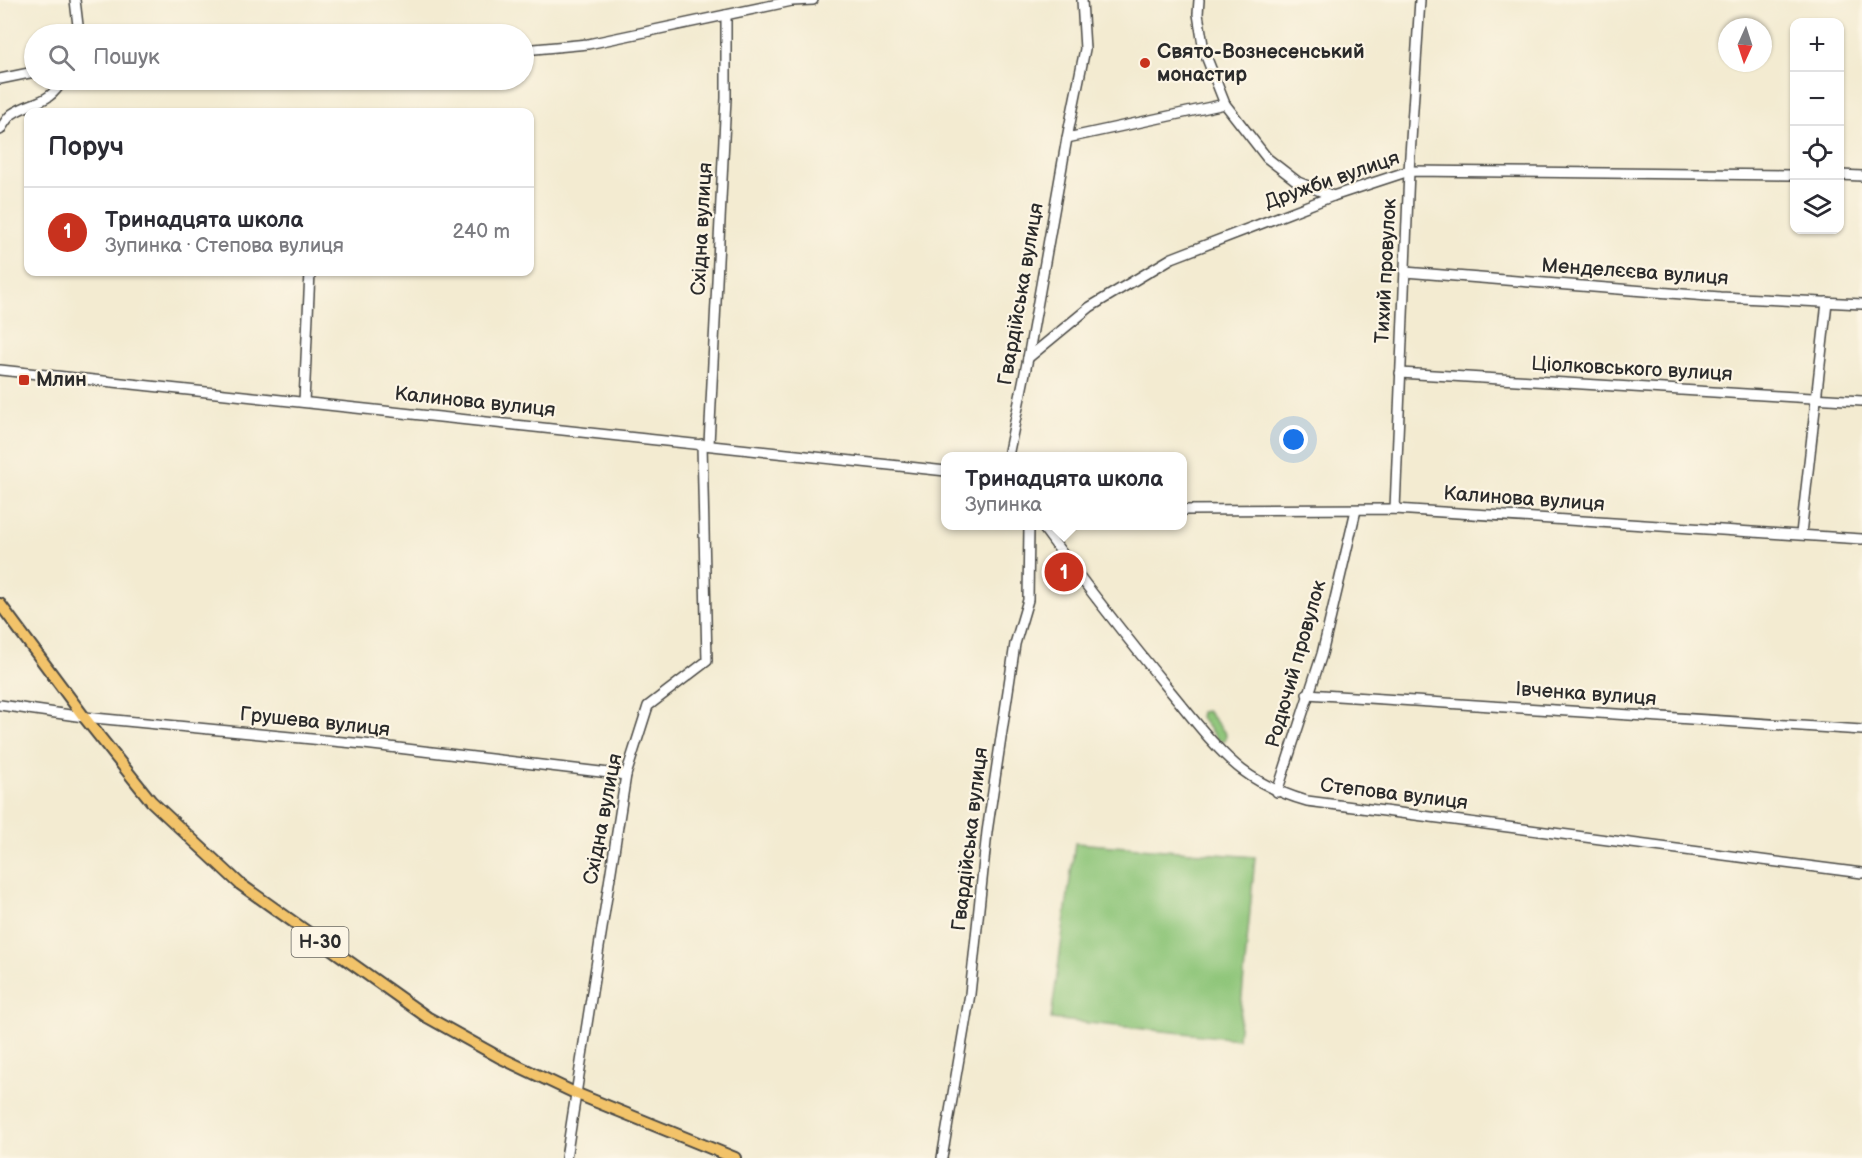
<!DOCTYPE html>
<html lang="uk">
<meta charset="utf-8">
<style>
:root{--surface:#fff;--page:#f7f7f7;--text:#2b2b33;--muted:#7c7c81;--line:#e1e1e2;--accent:#c8321e}
body{margin:0;font-family:"Balsamiq Sans",sans-serif;background:var(--page);color:var(--text)}
.controls{position:absolute;right:18px;top:18px;display:grid;overflow:hidden;border-radius:12px;box-shadow:0 2px 4px #0004}
.controls button{width:54px;height:54px;display:grid;place-items:center;padding:0;border:0;border-bottom:2px solid var(--line);background:var(--surface);color:var(--text);font:30px sans-serif}
.compass{position:absolute;left:1718px;top:18px;width:54px;height:54px;border-radius:50%;background:var(--surface);box-shadow:0 2px 4px #0004;rotate:183deg}
.you{position:absolute;left:1294px;top:440px;width:21px;height:21px;margin:-15px;border:4px solid #fff;border-radius:50%;background:#1a73e8;box-shadow:0 0 0 9px #1a73e833}
.badge{display:grid;place-items:center;width:39px;height:39px;border-radius:50%;background:var(--accent);color:#fff;font-size:20px;font-weight:700}
.pin{position:absolute;translate:-50% -50%;border:3px solid #fff;box-shadow:0 2px 6px #0006}
.popup{position:absolute;left:941px;top:452px;width:246px;height:78px;box-sizing:border-box;display:grid;place-content:center;border-radius:12px;background:var(--surface);filter:drop-shadow(0 2px 4px #0005);font-size:20px;white-space:nowrap;color:var(--muted)}
.popup b{font-size:22px;color:var(--text)}
.popup::after{content:'';position:absolute;left:50%;top:100%;margin-left:-12px;border:12px solid transparent;border-top-color:var(--surface)}
.list{margin:0;padding:0;list-style:none}
h2{display:flex;justify-content:space-between;align-items:center;height:78px;margin:0;padding:0 24px;font-size:26px}
h2 small{font-size:20px;font-weight:400;color:var(--muted)}
.list li{display:grid;grid-template-columns:39px 1fr auto;gap:18px;align-items:center;box-sizing:border-box;height:90px;padding:0 24px;border-top:2px solid var(--line)}
.list b{display:block;font-size:22px;white-space:nowrap}
.list p{margin:0;font-size:20px;white-space:nowrap;color:var(--muted)}
.list em{font-size:20px;font-style:normal;color:var(--muted)}
.icon{flex:none;width:33px;height:33px;fill:none;stroke:currentColor;stroke-width:2;stroke-linecap:round;stroke-linejoin:round}
.map{position:relative;flex:none;width:1862px;height:1158px;overflow:hidden}
.search{position:absolute;background:var(--surface);box-shadow:0 2px 4px #0004;left:24px;top:24px;width:510px;height:66px;display:flex;align-items:center;gap:15px;box-sizing:border-box;padding:0 21px;border-radius:33px;color:var(--muted);font-size:22px}
.panel{position:absolute;background:var(--surface);box-shadow:0 2px 4px #0004;left:24px;top:108px;width:510px;height:168px;border-radius:12px}
.map>svg:first-child{display:block}
</style>
<div class="map">
<svg width="1862" height="1158" viewBox="0 0 1862 1158">
<rect width="100%" height="100%" fill="#fcf5e5"/>
<filter id="ink" filterUnits="userSpaceOnUse"><feTurbulence type="fractalNoise" baseFrequency=".0167" numOctaves="2"/><feDisplacementMap in="SourceGraphic" scale="12" xChannelSelector="R" yChannelSelector="G"/><feConvolveMatrix kernelMatrix="1 2 1 2 8 2 1 2 1" color-interpolation-filters="sRGB"/></filter>
<filter id="wash" filterUnits="userSpaceOnUse"><feTurbulence type="fractalNoise" baseFrequency=".008" numOctaves="4" result="noise"/><feDisplacementMap in="SourceGraphic" scale="24" xChannelSelector="R" yChannelSelector="G"/><feGaussianBlur stdDeviation="1.35" result="paint"/><feColorMatrix in="noise" values="0 0 0 0 0 0 0 0 0 0 0 0 0 0 0 0 0 1.4 0 .05"/><feComposite in="paint" operator="in"/></filter>
<g filter="url(#wash)">
<rect width="100%" height="100%" fill="#f3ebd1"/>
<g fill="#8dc578" stroke="#5c7852" stroke-width="1.5">
<path d="M 1207,711 L 1226,734 L 1225,741 L 1218,740 L 1200,717 L 1201,712 Z"/>
<path d="M 1075,843 L 1255,857 L 1238,1039 L 1051,1019 Z"/>
</g>
</g>
<g filter="url(#ink)">
<g fill="none" stroke-linecap="round" stroke-linejoin="round">
<defs>
<g id="minor">
<path d="M 75,0 L 79,34"/>
<path d="M 1199,0 L 1198,14 L 1204,51 L 1225,104 L 1267,158 L 1298,182 L 1333,196"/>
<path d="M 524,50 L 588,44 L 792,1 L 813,0"/>
<path d="M 0,79 L 34,72"/>
<path d="M 0,130 C 3,125 7,118 12,114 C 31,101 51,104 62,80"/>
<path d="M 1067,138 L 1225,104"/>
<path d="M 1840,175 L 1862,176"/>
<path d="M 1405,272 L 1720,297 L 1862,304"/>
<path d="M 1028,358 L 1090,307 L 1172,258 L 1333,196 L 1409,171 L 1794,175"/>
<path d="M 0,370 L 946,471"/>
<path d="M 1400,373 L 1862,401"/>
<path d="M 304,402 L 310,272"/>
<path d="M 709,444 L 726,98 L 726,15"/>
<path d="M 1008,456 L 1028,358 L 1067,138 L 1085,49 L 1082,0"/>
<path d="M 1395,509 L 1409,171 L 1420,0"/>
<path d="M 1182,510 L 1395,509 L 1862,539"/>
<path d="M 1042,526 C 1083,582 1126,637 1171,692 C 1191,716 1217,751 1242,770 C 1262,785 1283,794 1307,801 L 1862,873"/>
<path d="M 1801,534 L 1827,302"/>
<path d="M 1307,694 L 1862,730"/>
<path d="M 0,705 L 84,717 L 364,744 L 626,775"/>
<path d="M 1277,792 L 1322,654 L 1356,510"/>
<path d="M 566,1158 L 626,775 L 648,706 L 707,661 L 702,444"/>
<path d="M 942,1158 L 970,994 L 987,832 L 1015,644 L 1028,600 L 1029,526"/>
</g>
<path id="major" d="M 0,604 L 84,717 L 151,801 L 240,884 L 427,1017 L 499,1057 L 575,1093 L 735,1158"/>
</defs>
<use href="#minor" stroke="#494844" stroke-width="12"/>
<use href="#major" stroke="#494844" stroke-width="14"/>
<use href="#minor" stroke="#fff" stroke-width="9"/>
<use href="#major" stroke="#f2c36a" stroke-width="10"/>
</g>
</g>
<g fill="#c8321e" stroke="#fcf5e5" stroke-width="2">
<circle cx="1145" cy="63" r="6"/>
<rect x="18" y="374" width="12" height="12" rx="3"/>
</g>
<g text-anchor="middle" dominant-baseline="central" stroke-width="4.5" stroke-linejoin="round" paint-order="stroke">
<rect fill="#fcf5e5" stroke="#6a6863" stroke-width="1.5" x="291.5" y="927" width="57" height="30" rx="4.5"/>
<g font-size="18" font-weight="bold" fill="#2b2b2b">
<text x="320" y="942">Н-30</text>
</g>
<g font-size="20" font-weight="bold" fill="#2b2b2b" stroke="#fcf5e5" text-anchor="start">
<text x="1157" y="52">Cвято-Вознесенський<tspan x="1157" dy="23">монастир</tspan></text>
<text x="36" y="380">Млин</text>
</g>
<g font-size="20" fill="#2b2b2b" stroke="#fcf5e5">
<text transform="translate(1332 180) rotate(-19)">Дружби вулиця</text>
<text transform="translate(702 229) rotate(-87)">Східна вулиця</text>
<text transform="translate(1386 271) rotate(-87)">Тихий провулок</text>
<text transform="translate(1635 272) rotate(4)">Менделєєва вулиця</text>
<text transform="translate(1021 294) rotate(-80)">Гвардійська вулиця</text>
<text transform="translate(1632 369) rotate(3)">Ціолковського вулиця</text>
<text transform="translate(475 402) rotate(6)">Калинова вулиця</text>
<text transform="translate(1524 499) rotate(4)">Калинова вулиця</text>
<text transform="translate(1296 664) rotate(-74)">Родючий провулок</text>
<text transform="translate(1586 694) rotate(4)">Івченка вулиця</text>
<text transform="translate(315 722) rotate(6)">Грушева вулиця</text>
<text transform="translate(1394 794) rotate(7)">Степова вулиця</text>
<text transform="translate(603 819) rotate(-79)">Східна вулиця</text>
<text transform="translate(970 839) rotate(-83)">Гвардійська вулиця</text>
</g>
</g>
</svg>
<div class="controls">
<button>+</button>
<button>−</button>
<button><svg class="icon" aria-label="locate" viewBox="0 0 24 24"><circle cx="12" cy="12" r="6"/><path d="M12 2v4M12 18v4M2 12h4M18 12h4"/></svg></button>
<button><svg class="icon" aria-label="layers" viewBox="0 0 24 24"><path d="M12 4l9 5-9 5-9-5zM3 14l9 5 9-5"/></svg></button>
</div>
<svg class="compass" viewBox="-18 -18 36 36"><path d="M0-13l5 13h-10z" fill="#e53935"/><path d="M0 13l5-13h-10z" fill="#7c7c81"/></svg>
<div class="you"></div>
<div class="pin badge" style="left:1064px;top:572px">1</div>
<div class="popup"><b>Тринадцята школа</b>Зупинка</div>
<div class="search"><svg class="icon" aria-label="search" viewBox="0 0 24 24"><circle cx="10" cy="10" r="6"/><path d="M15 15l6 6"/></svg>Пошук</div>
<section class="panel">
<h2>Поруч<small></small></h2>
<ul class="list">
<li><span class="badge">1</span><div><b>Тринадцята школа</b><p>Зупинка · Степова вулиця</p></div><em>240 m</em></li>
</ul>
</section>
</div>
